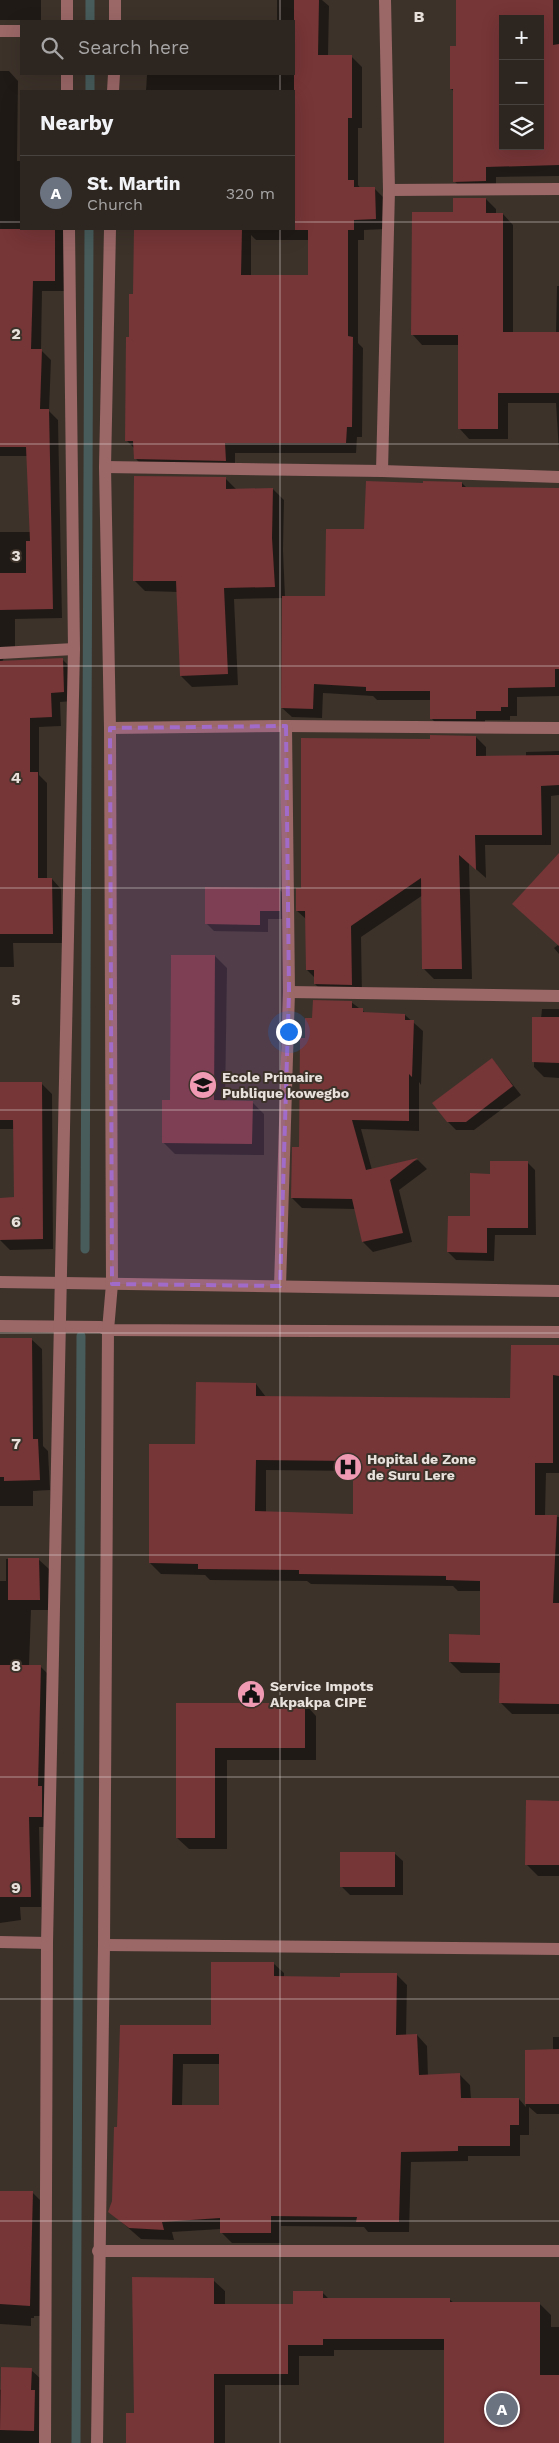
<!DOCTYPE html>
<meta charset="utf-8">
<style>
:root{--surface:#2d2620;--page:#39322d;--text:#f1f3f6;--muted:#a7a5a5;--line:#48433e;--accent:#f09ab4}
body{margin:0;font-family:"Work Sans",sans-serif;background:var(--page);color:var(--text)}
.controls{position:absolute;right:15px;top:15px;display:grid;overflow:hidden;border-radius:0px;box-shadow:0 5px 20px #0002}
.controls button{width:45px;height:45px;display:grid;place-items:center;padding:0;border:0;border-bottom:1px solid var(--line);background:var(--surface);color:var(--text);font:25px sans-serif}
.you{position:absolute;left:288px;top:1031px;width:18px;height:18px;margin:-12px;border:4px solid #fff;border-radius:50%;background:#1a73e8;box-shadow:0 0 0 8px #1a73e833}
.badge{display:grid;place-items:center;width:32px;height:32px;border-radius:50%;background:var(--accent);color:#fff;font-size:16px;font-weight:700}
.pin{position:absolute;translate:-50% -50%;border:2px solid #fff;box-shadow:0 1px 5px #0006}
.list{margin:0;padding:0;list-style:none}
h2{display:flex;justify-content:space-between;align-items:center;height:65px;margin:0;padding:0 20px;font-size:21px}
h2 small{font-size:16px;font-weight:400;color:var(--muted)}
.list li{display:grid;grid-template-columns:32px 1fr auto;gap:15px;align-items:center;box-sizing:border-box;height:75px;padding:0 20px;border-top:1px solid var(--line)}
.list b{display:block;font-size:19px;white-space:nowrap}
.list p{margin:0;font-size:16px;white-space:nowrap;color:var(--muted)}
.list em{font-size:16px;font-style:normal;color:var(--muted)}
.icon{flex:none;width:28px;height:28px;fill:none;stroke:currentColor;stroke-width:2;stroke-linecap:round;stroke-linejoin:round}
.map{position:relative;flex:none;width:559px;height:2443px;overflow:hidden}
.search{position:absolute;background:var(--surface);box-shadow:0 5px 20px #0002;left:20px;top:20px;width:275px;height:55px;display:flex;align-items:center;gap:12px;box-sizing:border-box;padding:0 18px;border-radius:0px;color:var(--muted);font-size:19px}
.panel{position:absolute;background:var(--surface);box-shadow:0 5px 20px #0002;left:20px;top:90px;width:275px;height:140px;border-radius:0px}
.map>svg:first-child{display:block}
</style>
<div class="map">
<svg width="559" height="2443" viewBox="0 0 559 2443">
<rect width="100%" height="100%" fill="#3c322a"/>
<g fill="#0007" fill-rule="evenodd">
<rect x="0" y="0" width="41" height="20"/>
<path d="M 277,0 L 322,0 L 329,6 L 328,56 L 351,56 L 362,67 L 362,128 L 358,128 L 358,185 L 361,189 L 375,189 L 385,199 L 386,229 L 364,230 L 364,240 L 358,240 L 358,343 L 363,348 L 362,437 L 357,437 L 356,453 L 235,453 L 235,471 L 146,469 L 136,459 L 135,449 L 127,441 L 130,338 L 135,295 L 135,229 L 294,229 L 294,91 L 146,91 L 147,74 L 294,74 L 294,21 L 277,21 ZM 251,235 L 256,240 L 309,240 L 309,276 L 251,276 Z"/>
<path d="M 457,0 L 559,0 L 559,176 L 496,177 L 496,191 L 465,191 L 454,181 L 455,92 L 451,89 L 457,48 ZM 503,19 L 540,19 L 540,146 L 503,146 Z"/>
<path d="M 0,71 L 9,71 L 18,81 L 17,161 L 21,161 L 21,229 L 64,229 L 64,291 L 42,291 L 41,350 L 51,360 L 49,411 L 58,420 L 62,618 L 15,619 L 15,654 L 5,656 L 2,662 L 62,659 L 72,669 L 73,701 L 60,702 L 61,726 L 39,727 L 39,775 L 47,783 L 47,879 L 52,879 L 61,889 L 62,943 L 13,943 L 14,967 L 0,967 L 0,532 L 31,532 L 28,456 L 0,456 Z"/>
<path d="M 486,199 L 496,209 L 496,214 L 503,214 L 513,225 L 513,333 L 556,333 L 557,286 L 559,286 L 559,452 L 556,403 L 508,403 L 508,439 L 469,439 L 459,428 L 459,345 L 422,345 L 412,334 L 454,213 Z"/>
<path d="M 225,478 L 237,490 L 273,489 L 284,500 L 283,550 L 285,597 L 327,598 L 365,531 L 424,485 L 462,483 L 467,488 L 559,491 L 559,696 L 517,697 L 517,716 L 510,716 L 510,720 L 485,720 L 485,728 L 441,728 L 431,718 L 431,700 L 377,700 L 373,696 L 323,693 L 322,718 L 292,717 L 282,708 L 284,598 L 234,599 L 238,685 L 192,687 L 181,676 L 178,592 L 145,591 L 134,580 Z"/>
<path d="M 476,737 L 486,747 L 486,757 L 526,756 L 526,752 L 559,751 L 559,795 L 551,796 L 551,845 L 485,845 L 486,878 L 469,863 L 472,979 L 434,979 L 424,969 L 423,895 L 361,937 L 362,995 L 325,994 L 315,984 L 315,978 L 307,970 L 306,919 L 297,911 L 302,889 L 431,740 Z"/>
<path d="M 559,858 L 559,954 L 554,948 L 558,945 Z"/>
<path d="M 279,889 L 288,898 L 288,919 L 268,919 L 268,932 L 214,931 L 206,923 Z"/>
<path d="M 215,956 L 227,968 L 225,1102 L 252,1102 L 264,1114 L 264,1155 L 175,1154 L 163,1142 L 171,1101 Z"/>
<path d="M 351,1002 L 367,1014 L 405,1015 L 423,1031 L 421,1085 L 419,1082 L 419,1131 L 361,1129 L 372,1170 L 418,1160 L 427,1169 L 399,1190 L 412,1242 L 373,1252 L 363,1242 L 355,1209 L 302,1208 L 292,1198 L 300,1148 L 306,1040 L 314,1019 Z"/>
<path d="M 542,1009 L 559,1009 L 559,1078 L 544,1077 L 534,1067 L 534,1018 L 541,1018 Z"/>
<path d="M 492,1059 L 521,1095 L 474,1130 L 456,1130 L 447,1121 Z"/>
<path d="M 0,1083 L 42,1084 L 52,1094 L 53,1249 L 10,1250 L 0,1240 L 0,1199 L 15,1199 L 14,1129 L 0,1129 Z"/>
<path d="M 527,1162 L 535,1170 L 536,1235 L 495,1235 L 494,1261 L 456,1260 L 448,1252 L 471,1218 L 492,1175 Z"/>
<path d="M 0,1339 L 31,1339 L 42,1349 L 43,1446 L 48,1451 L 50,1490 L 33,1491 L 33,1506 L 0,1506 Z"/>
<path d="M 559,1347 L 559,1473 L 546,1473 L 545,1516 L 559,1517 L 559,1714 L 512,1714 L 501,1703 L 501,1673 L 461,1673 L 450,1662 L 481,1636 L 481,1591 L 458,1591 L 453,1586 L 311,1584 L 307,1581 L 210,1580 L 205,1575 L 161,1574 L 150,1563 L 197,1446 L 256,1384 L 266,1397 L 511,1399 ZM 266,1470 L 354,1471 L 354,1515 L 266,1513 Z"/>
<path d="M 6,1559 L 38,1559 L 49,1569 L 50,1610 L 31,1610 L 29,1666 L 40,1666 L 51,1677 L 52,1827 L 39,1827 L 41,1907 L 20,1907 L 21,1920 L 0,1923 L 0,1581 L 6,1581 Z"/>
<path d="M 177,1704 L 305,1704 L 316,1716 L 316,1760 L 227,1760 L 227,1849 L 189,1849 L 177,1838 Z"/>
<path d="M 559,1802 L 559,1876 L 538,1876 L 526,1864 Z"/>
<path d="M 394,1853 L 403,1861 L 403,1895 L 350,1895 L 342,1887 Z"/>
<path d="M 273,1963 L 284,1973 L 284,1977 L 342,1978 L 396,1974 L 407,1985 L 406,2036 L 417,2035 L 427,2046 L 428,2076 L 460,2075 L 470,2085 L 471,2099 L 519,2099 L 526,2107 L 526,2051 L 553,2050 L 553,2037 L 559,2037 L 559,2114 L 537,2114 L 529,2107 L 529,2135 L 520,2135 L 520,2156 L 468,2156 L 468,2161 L 411,2162 L 409,2232 L 368,2232 L 364,2227 L 281,2226 L 281,2243 L 232,2243 L 221,2232 L 221,2229 L 172,2232 L 174,2240 L 141,2239 L 110,2212 L 113,2202 L 118,2128 L 121,2027 L 213,2026 ZM 183,2064 L 221,2064 L 221,2106 L 182,2106 Z"/>
<path d="M 0,2192 L 32,2192 L 42,2202 L 40,2316 L 34,2316 L 34,2318 L 31,2318 L 31,2326 L 0,2324 Z"/>
<path d="M 213,2280 L 225,2291 L 225,2305 L 295,2305 L 322,2292 L 329,2299 L 449,2299 L 454,2303 L 539,2303 L 551,2315 L 551,2327 L 559,2327 L 559,2443 L 445,2443 L 445,2350 L 334,2350 L 334,2356 L 299,2356 L 299,2385 L 225,2385 L 225,2443 L 128,2443 L 135,2414 Z"/>
<path d="M 31,2370 L 41,2379 L 43,2443 L 0,2443 L 0,2390 Z"/>
</g>
<g fill="none" stroke-linecap="round" stroke-linejoin="round">
<g stroke="#485c5c" stroke-width="9">
<path d="M 90,21 L 90,0"/>
<path d="M 90,91 L 90,74"/>
<path d="M 85,1249 L 89,229"/>
<path d="M 76,2443 L 81,1336"/>
</g>
</g>
<g fill="#763537" fill-rule="evenodd">
<path d="M 294,0 L 319,0 L 318,55 L 352,55 L 352,118 L 348,118 L 348,180 L 354,180 L 354,187 L 375,187 L 376,219 L 354,220 L 354,230 L 348,230 L 348,336 L 353,337 L 352,427 L 347,427 L 346,443 L 225,443 L 226,461 L 134,459 L 133,441 L 125,441 L 126,337 L 129,337 L 129,294 L 133,294 L 134,229 L 242,229 L 241,275 L 308,275 L 308,230 L 294,230 Z"/>
<path d="M 456,0 L 553,0 L 553,45 L 559,44 L 559,165 L 486,167 L 486,181 L 453,182 L 453,89 L 450,89 L 450,46 L 456,46 ZM 503,19 L 540,19 L 540,146 L 503,146 Z"/>
<path d="M 453,198 L 486,198 L 486,213 L 503,213 L 503,332 L 559,332 L 559,393 L 498,393 L 498,429 L 458,429 L 458,335 L 411,335 L 412,212 L 453,212 Z"/>
<path d="M 0,229 L 55,229 L 55,281 L 33,281 L 31,349 L 42,349 L 40,409 L 49,409 L 53,609 L 0,610 L 0,573 L 26,573 L 26,541 L 30,541 L 26,447 L 0,447 Z"/>
<path d="M 134,476 L 226,477 L 226,489 L 273,488 L 272,538 L 275,587 L 224,588 L 228,674 L 180,676 L 176,581 L 133,581 Z"/>
<path d="M 366,481 L 423,483 L 423,481 L 462,482 L 462,487 L 559,488 L 559,669 L 555,669 L 555,687 L 508,688 L 508,707 L 501,707 L 501,711 L 476,711 L 476,719 L 430,719 L 430,691 L 366,691 L 366,687 L 314,684 L 313,709 L 281,708 L 282,596 L 325,596 L 326,529 L 364,529 Z"/>
<path d="M 63,658 L 64,692 L 51,693 L 52,717 L 30,718 L 30,772 L 38,772 L 38,878 L 52,878 L 53,934 L 0,934 L 0,661 Z"/>
<path d="M 430,735 L 476,736 L 476,756 L 559,755 L 559,785 L 541,786 L 542,835 L 475,835 L 476,870 L 459,855 L 462,969 L 422,969 L 421,878 L 351,926 L 352,985 L 314,984 L 314,970 L 306,970 L 305,911 L 296,911 L 296,888 L 301,888 L 301,738 L 430,739 Z"/>
<path d="M 559,853 L 559,946 L 512,904 Z"/>
<path d="M 205,887 L 280,888 L 280,911 L 260,911 L 260,925 L 205,924 Z"/>
<path d="M 171,955 L 215,955 L 214,1100 L 253,1101 L 252,1144 L 162,1143 L 162,1100 L 170,1100 Z"/>
<path d="M 313,1000 L 352,1001 L 352,1008 L 363,1008 L 363,1012 L 405,1014 L 405,1020 L 414,1020 L 412,1077 L 409,1074 L 409,1121 L 352,1120 L 366,1170 L 418,1158 L 390,1180 L 403,1233 L 362,1242 L 352,1199 L 291,1198 L 292,1147 L 299,1147 L 300,1038 L 305,1038 L 305,1018 L 312,1018 Z"/>
<path d="M 532,1017 L 559,1017 L 559,1063 L 532,1062 Z"/>
<path d="M 492,1058 L 513,1086 L 466,1122 L 447,1122 L 432,1103 Z"/>
<path d="M 0,1082 L 42,1082 L 43,1239 L 0,1240 L 0,1198 L 14,1197 L 13,1120 L 0,1120 Z"/>
<path d="M 490,1161 L 528,1161 L 528,1228 L 487,1228 L 487,1253 L 447,1252 L 448,1216 L 470,1216 L 470,1173 L 490,1174 Z"/>
<path d="M 0,1338 L 32,1338 L 33,1439 L 38,1439 L 40,1480 L 4,1481 L 4,1477 L 0,1477 Z"/>
<path d="M 511,1345 L 559,1345 L 559,1376 L 553,1375 L 553,1463 L 535,1463 L 535,1515 L 557,1515 L 553,1603 L 559,1603 L 559,1704 L 499,1703 L 500,1663 L 449,1662 L 449,1634 L 480,1635 L 480,1581 L 446,1580 L 446,1576 L 299,1574 L 299,1570 L 198,1569 L 198,1564 L 149,1563 L 149,1444 L 195,1444 L 196,1382 L 256,1383 L 256,1396 L 510,1398 ZM 256,1460 L 353,1461 L 353,1514 L 255,1511 Z"/>
<path d="M 8,1558 L 39,1558 L 40,1600 L 8,1600 Z"/>
<path d="M 0,1665 L 41,1665 L 38,1786 L 42,1786 L 42,1817 L 29,1817 L 31,1897 L 0,1897 Z"/>
<path d="M 176,1703 L 305,1703 L 305,1748 L 215,1748 L 215,1838 L 176,1838 Z"/>
<path d="M 526,1800 L 559,1801 L 559,1865 L 525,1865 Z"/>
<rect x="340" y="1852" width="55" height="35"/>
<path d="M 211,1962 L 274,1962 L 274,1976 L 340,1977 L 340,1973 L 397,1973 L 396,2035 L 417,2034 L 419,2075 L 460,2073 L 461,2098 L 519,2098 L 519,2125 L 510,2125 L 510,2146 L 458,2146 L 458,2151 L 401,2152 L 399,2222 L 356,2222 L 357,2217 L 271,2216 L 271,2233 L 220,2233 L 220,2218 L 162,2222 L 164,2230 L 129,2228 L 108,2212 L 112,2201 L 114,2127 L 117,2127 L 120,2025 L 211,2025 ZM 173,2054 L 219,2054 L 219,2105 L 172,2105 Z"/>
<path d="M 559,2049 L 559,2104 L 525,2104 L 525,2050 Z"/>
<path d="M 0,2191 L 33,2191 L 30,2306 L 0,2304 Z"/>
<path d="M 132,2277 L 214,2278 L 214,2304 L 293,2304 L 293,2291 L 323,2291 L 323,2298 L 450,2298 L 450,2302 L 540,2302 L 540,2375 L 559,2375 L 559,2443 L 444,2443 L 444,2339 L 323,2339 L 323,2345 L 288,2345 L 288,2374 L 214,2374 L 214,2443 L 126,2443 L 126,2413 L 134,2413 Z"/>
<path d="M 1,2367 L 32,2368 L 31,2390 L 35,2390 L 34,2431 L 0,2430 Z"/>
</g>
<g fill="none" stroke-linecap="round" stroke-linejoin="round">
<g stroke="#9b6767" stroke-width="12">
<path d="M 67,21 L 67,0"/>
<path d="M 115,21 L 115,0"/>
<path d="M 0,31 L 21,31"/>
<path d="M 67,74 L 67,91"/>
<path d="M 113,91 L 114,74"/>
<path d="M 389,190 L 559,189"/>
<path d="M 105,467 L 382,471 L 559,477"/>
<path d="M 382,471 L 389,190 L 385,0"/>
<path d="M 0,653 L 74,649"/>
<path d="M 110,728 L 286,726 L 559,728"/>
<path d="M 289,992 L 559,996"/>
<path d="M 0,1282 L 559,1291"/>
<path d="M 280,1286 L 289,992 L 286,726"/>
<path d="M 0,1326 L 101,1327 L 108,1330 L 559,1332"/>
<path d="M 0,1942 L 47,1943"/>
<path d="M 104,1945 L 559,1949"/>
<path d="M 98,2251 L 559,2251"/>
<path d="M 45,2443 L 47,1943 L 74,649 L 69,229"/>
<path d="M 97,2443 L 104,1945 L 108,1330 L 112,1284 L 110,728 L 105,467 L 110,229"/>
</g>
</g>
<path fill="#a16bc9" fill-opacity="0.2" stroke="#a16bc9" stroke-width="4" stroke-dasharray="10 6" stroke-linejoin="round" d="M 286,726 L 289,992 L 280,1286 L 112,1284 L 110,728 Z"/>
<path fill="none" stroke="#e7e0db" stroke-width="1" stroke-opacity="0.55" d="M 280,0 L 280,21M 280,74 L 280,91M 0,222 L 21,222M 294,222 L 559,222M 280,229 L 280,2443M 0,444 L 559,444M 0,666 L 559,666M 0,888 L 559,888M 0,1110 L 559,1110M 0,1333 L 559,1333M 0,1555 L 559,1555M 0,1777 L 559,1777M 0,1999 L 559,1999M 0,2221 L 559,2221"/>
<defs>
<symbol id="school-disc" viewBox="-11 -11 22 22"><circle r="9.5" fill="#f09ab4" stroke="#3c322a"/><path d="M0-5L7-2L0 1L-7-2ZM-4 1L0 2.5L4 1V4Q0 6-4 4Z" fill="#111"/></symbol>
<symbol id="hospital-disc" viewBox="-11 -11 22 22"><circle r="9.5" fill="#f09ab4" stroke="#3c322a"/><path d="M-5-5h3v3.5h4V-5h3V5h-3V1.5h-4V5h-3Z" fill="#111"/></symbol>
<symbol id="civic-disc" viewBox="-11 -11 22 22"><circle r="9.5" fill="#f09ab4" stroke="#3c322a"/><path d="M-.6-6.5H3V-4.5H.6V-3L4-1V1h2V6H-6V1h2V-1L-.6-3ZM-1.2 2.5V6h2.4V2.5Z" fill="#111"/></symbol>
</defs>
<g fill-rule="evenodd">
<use href="#school-disc" x="187" y="1069" width="32" height="32"/>
<use href="#hospital-disc" x="332" y="1451" width="32" height="32"/>
<use href="#civic-disc" x="235" y="1678" width="32" height="32"/>
</g>
<g text-anchor="middle" dominant-baseline="central" stroke-width="4" stroke-linejoin="round" paint-order="stroke">
<g font-size="14" font-weight="bold" fill="#e7e0db" stroke="#3c322a" text-anchor="start">
<text x="222" y="1077">Ecole Primaire<tspan x="222" dy="16">Publique kowegbo</tspan></text>
<text x="367" y="1459">Hopital de Zone<tspan x="367" dy="16">de Suru Lere</tspan></text>
<text x="270" y="1686">Service Impots<tspan x="270" dy="16">Akpakpa CIPE</tspan></text>
</g>
</g>
<g font-size="16" text-anchor="middle" font-weight="bold" fill="#e7e0db" stroke="#3c322a" stroke-width="4" stroke-linejoin="round" paint-order="stroke">
<text x="419" y="22">B</text>
<text x="16" y="339">2</text>
<text x="16" y="561">3</text>
<text x="16" y="783">4</text>
<text x="16" y="1005">5</text>
<text x="16" y="1227">6</text>
<text x="16" y="1449">7</text>
<text x="16" y="1671">8</text>
<text x="16" y="1893">9</text>
</g>
</svg>
<div class="controls">
<button>+</button>
<button>−</button>
<button><svg class="icon" aria-label="layers" viewBox="0 0 24 24"><path d="M12 4l9 5-9 5-9-5zM3 14l9 5 9-5"/></svg></button>
</div>
<div class="you"></div>
<div class="pin badge" style="left:502px;top:2409px;background:#6b7280">A</div>
<div class="search"><svg class="icon" aria-label="search" viewBox="0 0 24 24"><circle cx="10" cy="10" r="6"/><path d="M15 15l6 6"/></svg>Search here</div>
<section class="panel">
<h2>Nearby<small></small></h2>
<ul class="list">
<li><span class="badge" style="background:#6b7280">A</span><div><b>St. Martin</b><p>Church</p></div><em>320 m</em></li>
</ul>
</section>
</div>
